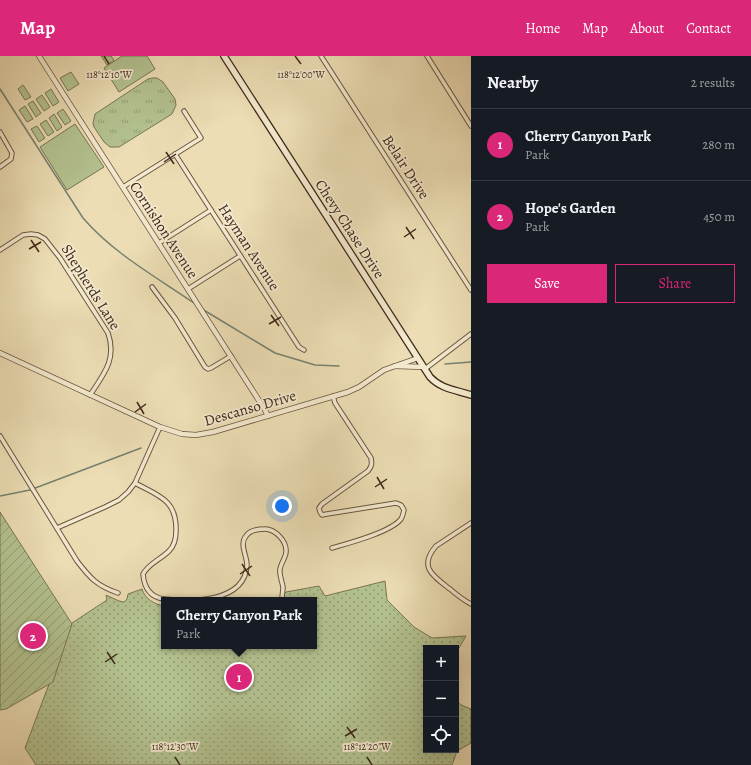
<!DOCTYPE html>
<meta charset="utf-8">
<style>
:root{--surface:#171b24;--page:#242831;--text:#f1f3f6;--muted:#9ea1a6;--line:#363941;--accent:#db2777}
body{margin:0;font-family:Alegreya,serif;background:var(--page);color:var(--text)}
.controls{position:absolute;right:12px;bottom:12px;display:grid;overflow:hidden;border-radius:0px;box-shadow:0 4px 16px #0002}
.controls button{width:36px;height:36px;display:grid;place-items:center;padding:0;border:0;border-bottom:1px solid var(--line);background:var(--surface);color:var(--text);font:20px sans-serif}
.you{position:absolute;left:282px;top:450px;width:14px;height:14px;margin:-10px;border:3px solid #fff;border-radius:50%;background:#1a73e8;box-shadow:0 0 0 6px #1a73e833}
.badge{display:grid;place-items:center;width:26px;height:26px;border-radius:50%;background:var(--accent);color:#fff;font-size:13px;font-weight:700}
.pin{position:absolute;translate:-50% -50%;border:2px solid #fff;box-shadow:0 1px 4px #0006}
.popup{position:absolute;left:161px;top:541px;width:156px;height:52px;box-sizing:border-box;display:grid;place-content:center;border-radius:0px;background:var(--surface);filter:drop-shadow(0 1px 3px #0005);font-size:13px;white-space:nowrap;color:var(--muted)}
.popup b{font-size:15px;color:var(--text)}
.popup::after{content:'';position:absolute;left:50%;top:100%;margin-left:-8px;border:8px solid transparent;border-top-color:var(--surface)}
.list{margin:0;padding:0;list-style:none}
h2{display:flex;justify-content:space-between;align-items:center;height:52px;margin:0;padding:0 16px;font-size:17px}
h2 small{font-size:13px;font-weight:400;color:var(--muted)}
.list li{display:grid;grid-template-columns:26px 1fr auto;gap:12px;align-items:center;box-sizing:border-box;height:72px;padding:0 16px;border-top:1px solid var(--line)}
.list b{display:block;font-size:15px;white-space:nowrap}
.list p{margin:0;font-size:13px;white-space:nowrap;color:var(--muted)}
.list em{font-size:13px;font-style:normal;color:var(--muted)}
.actions{display:flex;gap:8px;padding:12px 16px}
.actions a{flex:1;padding:9px 0;border:1px solid var(--accent);border-radius:0px;text-align:center;font-size:14px;color:var(--accent)}
.actions .main{background:var(--accent);color:#fff}
.icon{flex:none;width:22px;height:22px;fill:none;stroke:currentColor;stroke-width:2;stroke-linecap:round;stroke-linejoin:round}
.map{position:relative;flex:none;width:471px;height:709px;overflow:hidden}
header{display:flex;align-items:center;gap:24px;box-sizing:border-box;height:56px;padding:0 20px;background:var(--accent);color:#fff}
header strong{font-size:19px}
nav{display:flex;gap:22px;margin-inline-start:auto;font-size:14px}
main{display:flex}
aside{flex:1;background:var(--surface)}
.map>svg:first-child{display:block}
</style>
<header>
<strong>Map</strong>
<nav><a>Home</a><a>Map</a><a>About</a><a>Contact</a></nav>
</header>
<main>
<div class="map">
<svg width="471" height="709" viewBox="0 0 471 709">
<defs>
<pattern id="grass-tufts" width="24" height="20" patternUnits="userSpaceOnUse"><rect width="24" height="20" fill="#b3c290"/><path d="M3 7l-1-3M5 7V3M7 7l1-3M15 17l-1-3M17 17v-4M19 17l1-3" fill="none" stroke="#939e75"/></pattern>
<pattern id="park-dots" width="8" height="8" patternUnits="userSpaceOnUse"><rect width="8" height="8" fill="#b3c290"/><path d="M2 2h.1M6 6h.1" fill="none" stroke="#939e75" stroke-width="1.8" stroke-linecap="round"/></pattern>
<pattern id="garden-furrows" width="10" height="10" patternUnits="userSpaceOnUse"><rect width="10" height="10" fill="#b3c290"/><path d="M-1 1l2-2M0 10L10 0M9 11l2-2" fill="none" stroke="#939e75"/></pattern>
</defs>
<rect width="100%" height="100%" fill="#ecddb4"/>
<filter id="stains"><feTurbulence type="fractalNoise" baseFrequency=".005" numOctaves="4"/><feColorMatrix values="0 0 0 0 .2 0 0 0 0 .09 0 0 0 0 .02 0 0 0 .5 -.17"/></filter>
<radialGradient id="worn" r=".72"><stop offset=".6" stop-color="#630" stop-opacity="0"/><stop offset="1" stop-color="#630" stop-opacity=".3"/></radialGradient>
<path fill="url(#grass-tufts)" stroke="#7a7655" d="M 153,22 L 157,22 L 163,26 L 175,43 L 176,49 L 172,58 L 119,91 L 110,91 L 104,86 L 94,71 L 93,67 L 95,58 L 148,23 Z"/>
<path fill="url(#park-dots)" stroke="#7a7655" d="M 385,525 L 387,544 L 414,571 L 432,582 L 466,580 L 456,597 L 456,592 L 426,592 L 426,694 L 456,694 L 456,644 L 461,649 L 471,653 L 471,687 L 457,695 L 452,709 L 36,709 L 25,692 L 72,567 L 107,544 L 106,539 L 119,545 L 124,546 L 127,543 L 128,538 L 142,533 C 145,543 154,548 164,550 L 164,590 L 314,590 L 314,544 L 278,544 L 286,536 L 319,530 L 325,540 Z"/>
<path fill="url(#garden-furrows)" stroke="#7a7655" d="M 0,456 L 72,568 L 53,626 L 6,653 L 0,654 Z"/>
<g fill="#b3c290" stroke="#7a7655">
<path d="M 101,0 L 111,0 L 114,4 L 107,9 Z"/>
<path d="M 122,0 L 147,0 L 155,13 L 119,36 L 104,12 Z"/>
<path d="M 71,16 L 79,28 L 68,35 L 60,22 Z"/>
<path d="M 23,29 L 31,41 L 25,44 L 18,33 Z"/>
<path d="M 51,33 L 59,46 L 53,50 L 45,37 Z"/>
<path d="M 42,39 L 50,51 L 44,55 L 36,43 Z"/>
<path d="M 33,45 L 41,57 L 36,61 L 28,48 Z"/>
<path d="M 25,50 L 33,63 L 27,66 L 19,54 Z"/>
<path d="M 63,53 L 71,65 L 65,69 L 57,57 Z"/>
<path d="M 54,58 L 62,71 L 57,75 L 49,62 Z"/>
<path d="M 46,64 L 54,76 L 48,80 L 40,68 Z"/>
<path d="M 75,68 L 104,111 L 67,134 L 40,91 Z"/>
<path d="M 37,70 L 45,82 L 39,86 L 31,73 Z"/>
</g>
<g fill="none" stroke-linecap="round" stroke-linejoin="round">
<g stroke="#758170" stroke-width="1.5">
<path d="M 0,33 L 83,162 C 113,197 156,221 194,247"/>
<path d="M 202,253 L 275,297 L 315,309 L 339,310"/>
<path d="M 445,308 L 471,306"/>
<path d="M 0,440 L 30,434 L 141,392"/>
</g>
<defs>
<g id="minor">
<path d="M 321,0 L 471,234"/>
<path d="M 427,0 L 471,70"/>
<path d="M 0,76 L 12,97 L 11,103 L 0,111"/>
<path d="M 175,98 L 299,291 L 304,294"/>
<path d="M 123,131 L 201,82 L 184,55"/>
<path d="M 159,187 L 211,154"/>
<path d="M 0,194 L 23,179 L 31,178 L 38,179 L 45,183 L 60,202 L 108,277 C 117,303 104,318 90,339"/>
<path d="M 152,231 L 175,262 L 205,311 L 208,313 L 211,312 L 231,300"/>
<path d="M 188,233 L 240,200"/>
<path d="M 425,313 L 471,278"/>
<path d="M 0,380 L 77,505 C 90,522 97,530 118,537"/>
<path d="M 135,427 C 159,440 177,444 176,475 C 176,483 174,490 169,495 C 160,504 149,507 143,518 C 144,531 149,541 164,543 C 191,546 245,547 247,509 C 247,500 239,488 246,480 C 250,474 259,473 265,473 C 275,473 287,485 286,496 C 286,501 281,507 280,513 C 279,519 282,525 283,531 C 283,535 282,539 282,543"/>
<path d="M 471,467 L 436,490 C 418,511 433,520 450,533 C 457,539 463,544 471,548"/>
<path d="M 57,472 L 105,451 L 119,444 L 128,436 L 135,427 L 160,371"/>
<path d="M 332,492 C 349,487 391,476 401,463 C 403,460 403,457 404,454 L 401,449 L 396,447 L 327,458 L 322,459 L 320,456 L 319,452 L 322,448 L 368,415 C 372,410 372,408 371,402 L 335,347 L 333,340"/>
</g>
<g id="tertiary">
<path d="M 39,0 L 265,354 L 268,360"/>
<path d="M 0,297 L 160,371 L 182,378 L 196,379 L 213,376 L 348,336 L 359,331 L 384,314 L 418,302"/>
<path d="M 395,310 L 424,311"/>
</g>
<path id="secondary" d="M 224,0 L 430,321 C 441,333 456,334 471,339"/>
</defs>
<use href="#minor" stroke="#6b5640" stroke-width="5.5"/>
<use href="#tertiary" stroke="#6b5640" stroke-width="6"/>
<use href="#secondary" stroke="#40291a" stroke-width="8"/>
<use href="#minor" stroke="#f3e9ce" stroke-width="3.5"/>
<use href="#tertiary" stroke="#f3e9ce" stroke-width="4.5"/>
<use href="#secondary" stroke="#f3e9ce" stroke-width="5.5"/>
</g>
<path fill="none" stroke="#40291a" stroke-width="1.5" d="M 104,0 L 109,8M 295,0 L 301,8M 166,96 L 174,108M 164,106 L 176,98M 406,171 L 414,183M 404,181 L 416,173M 31,184 L 39,196M 29,193 L 41,186M 271,259 L 279,270M 269,268 L 281,261M 137,346 L 144,358M 135,356 L 146,348M 377,421 L 384,433M 375,431 L 387,423M 242,508 L 250,520M 240,518 L 252,510M 107,596 L 115,608M 105,606 L 117,598M 347,671 L 355,682M 345,680 L 357,673M 175,701 L 180,709M 367,701 L 372,709"/>
<g text-anchor="middle" dominant-baseline="central" stroke-width="3.5" stroke-linejoin="round" paint-order="stroke">
<g font-size="15" fill="#40291a" stroke="#f3e9ce">
<text transform="translate(406 111) rotate(57)">Belair Drive</text>
<text transform="translate(350 173) rotate(57)">Chevy Chase Drive</text>
<text transform="translate(164 174) rotate(57)">Cornishon Avenue</text>
<text transform="translate(249 191) rotate(57)">Hayman Avenue</text>
<text transform="translate(91 231) rotate(58)">Shepherds Lane</text>
<text transform="translate(250 352) rotate(-16)">Descanso Drive</text>
</g>
</g>
<g font-size="10" text-anchor="middle" fill="#40291a" stroke="#f3e9ce" stroke-width="3.5" stroke-linejoin="round" paint-order="stroke">
<text x="109" y="22">118°12'10"W</text>
<text x="301" y="22">118°12'00"W</text>
<text x="175" y="694">118°12'30"W</text>
<text x="367" y="694">118°12'20"W</text>
</g>
<rect width="100%" height="100%" filter="url(#stains)"/>
<rect width="100%" height="100%" fill="url(#worn)"/>
</svg>
<div class="controls">
<button>+</button>
<button>−</button>
<button><svg class="icon" aria-label="locate" viewBox="0 0 24 24"><circle cx="12" cy="12" r="6"/><path d="M12 2v4M12 18v4M2 12h4M18 12h4"/></svg></button>
</div>
<div class="you"></div>
<div class="pin badge" style="left:239px;top:621px">1</div>
<div class="popup"><b>Cherry Canyon Park</b>Park</div>
<div class="pin badge" style="left:33px;top:580px">2</div>
</div>
<aside>
<h2>Nearby<small>2 results</small></h2>
<ul class="list">
<li><span class="badge">1</span><div><b>Cherry Canyon Park</b><p>Park</p></div><em>280 m</em></li>
<li><span class="badge">2</span><div><b>Hope's Garden</b><p>Park</p></div><em>450 m</em></li>
</ul>
<div class="actions"><a class="main">Save</a><a>Share</a></div>
</aside>
</main>
